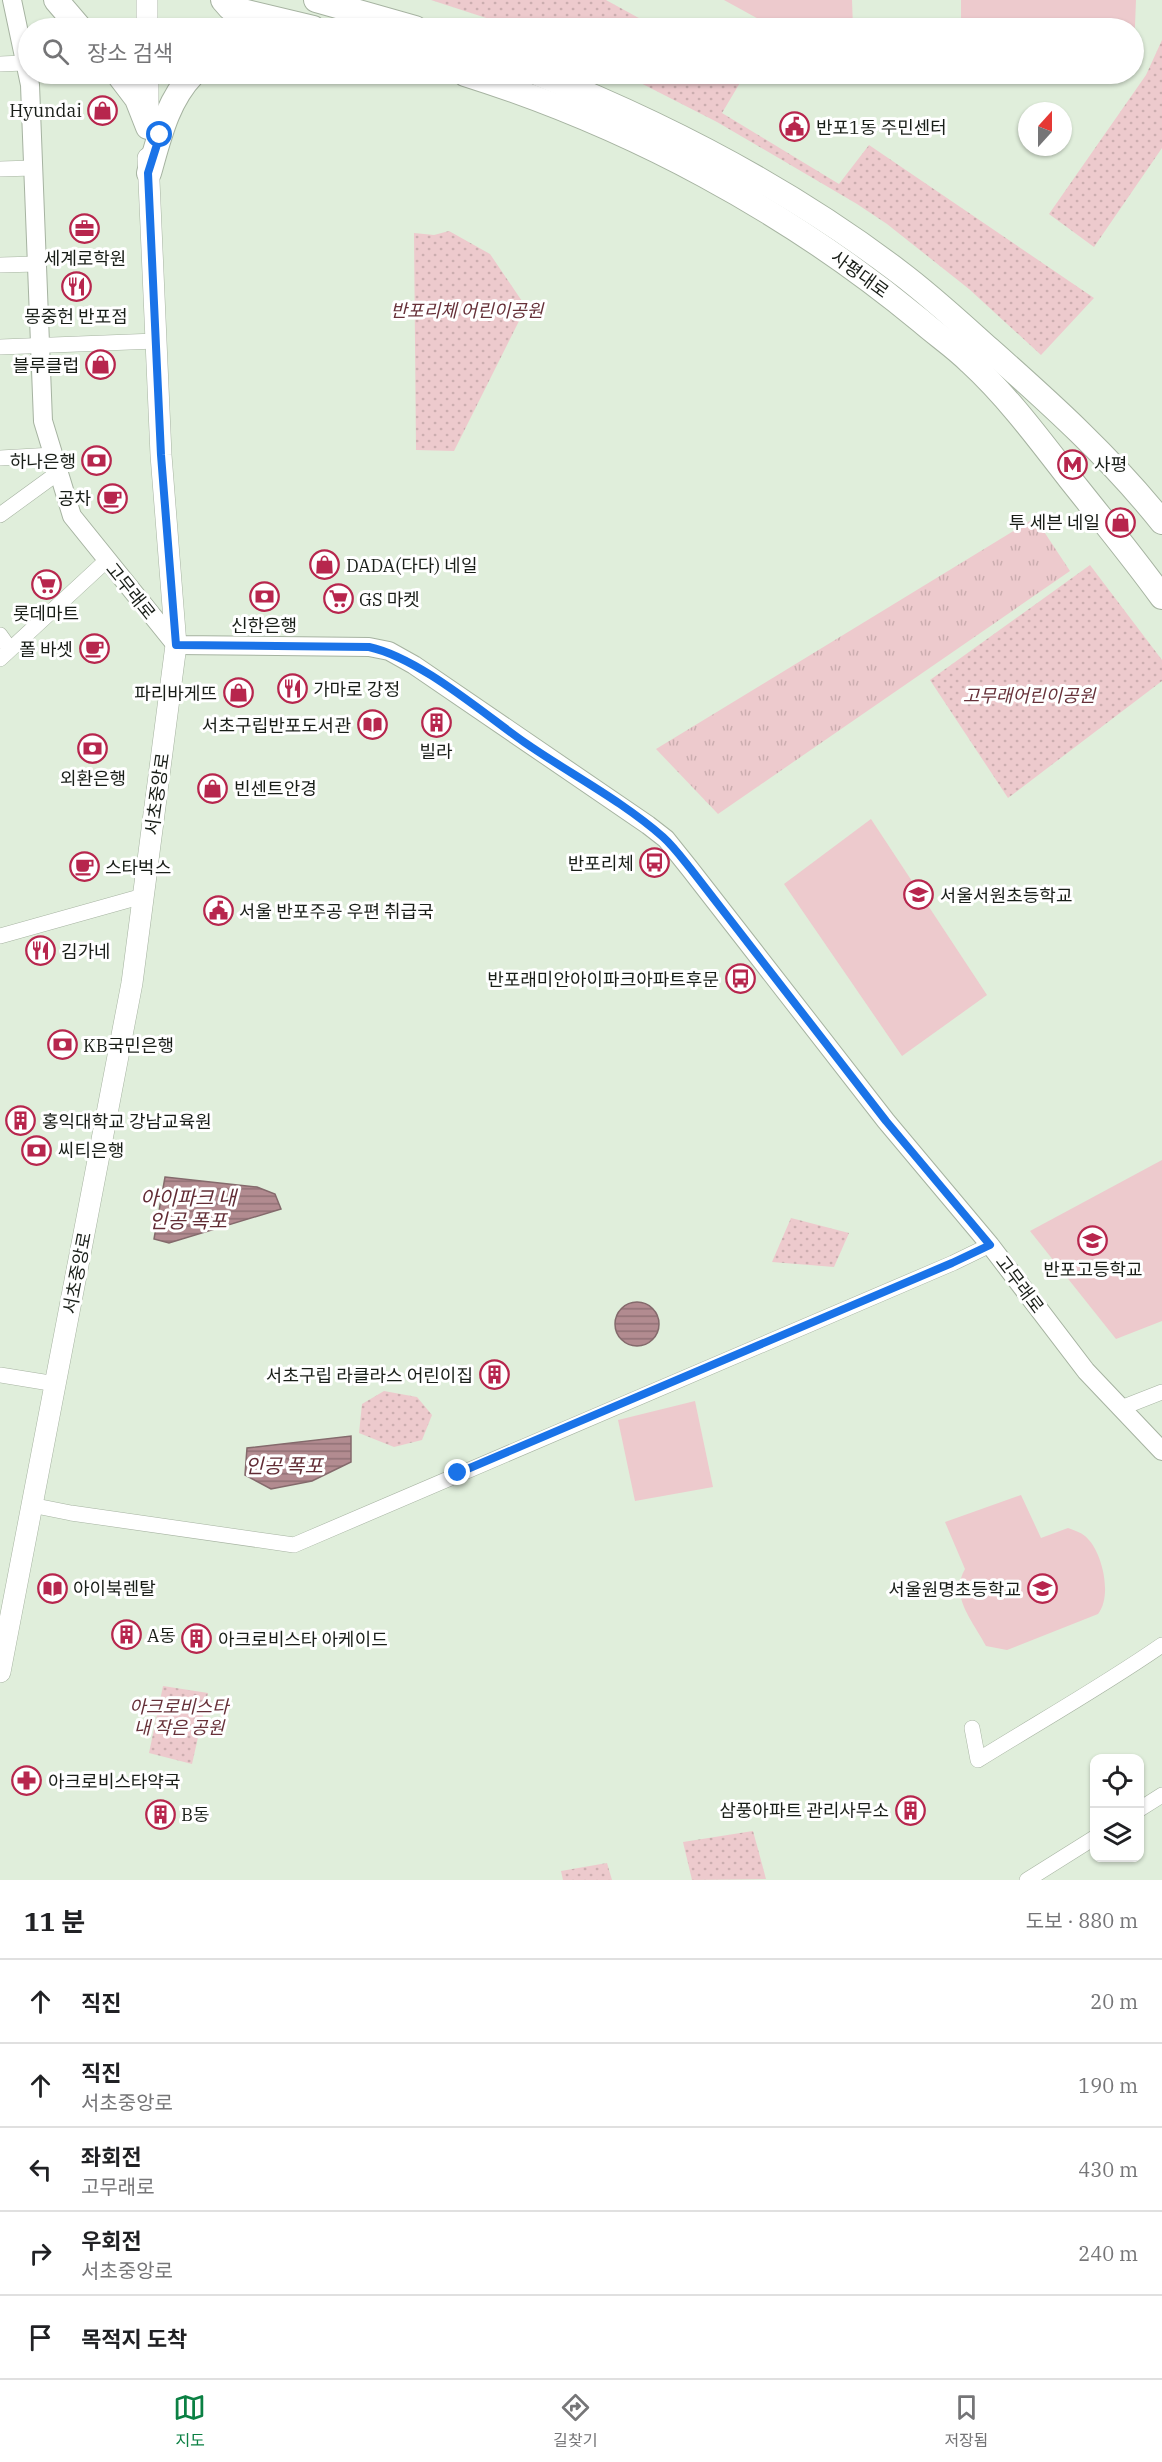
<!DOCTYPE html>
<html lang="ko">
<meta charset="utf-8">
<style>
:root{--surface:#fff;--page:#f2f2f2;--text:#202124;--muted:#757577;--line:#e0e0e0;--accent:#0b8043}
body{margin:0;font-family:"IBM Plex Serif","Noto Sans KR",serif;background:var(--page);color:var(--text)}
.controls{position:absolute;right:18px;bottom:18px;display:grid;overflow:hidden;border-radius:12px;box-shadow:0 2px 4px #0004}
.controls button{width:54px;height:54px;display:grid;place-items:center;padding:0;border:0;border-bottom:2px solid var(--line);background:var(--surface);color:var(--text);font:30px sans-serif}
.compass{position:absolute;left:1018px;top:102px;width:54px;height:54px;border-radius:50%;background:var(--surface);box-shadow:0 2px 4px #0004;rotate:21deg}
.stop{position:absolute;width:18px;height:18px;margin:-14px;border:4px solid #1a73e8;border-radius:50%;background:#fff}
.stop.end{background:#1a73e8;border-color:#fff;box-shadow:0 2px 6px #0008}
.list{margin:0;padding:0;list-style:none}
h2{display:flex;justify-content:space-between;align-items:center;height:78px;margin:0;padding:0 24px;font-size:26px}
h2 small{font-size:20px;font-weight:400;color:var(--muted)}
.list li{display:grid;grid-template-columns:39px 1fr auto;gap:18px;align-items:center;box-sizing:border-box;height:84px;padding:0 24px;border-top:2px solid var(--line)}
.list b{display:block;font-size:22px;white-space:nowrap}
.list p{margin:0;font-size:20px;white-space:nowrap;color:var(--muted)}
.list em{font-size:20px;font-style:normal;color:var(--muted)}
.icon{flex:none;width:33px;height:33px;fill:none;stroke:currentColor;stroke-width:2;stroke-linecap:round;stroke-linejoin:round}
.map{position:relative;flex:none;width:1162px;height:1880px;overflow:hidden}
.search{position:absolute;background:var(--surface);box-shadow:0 2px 4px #0004;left:18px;right:18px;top:18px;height:66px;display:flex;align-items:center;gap:15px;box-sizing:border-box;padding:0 21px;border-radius:33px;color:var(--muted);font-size:22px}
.sheet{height:498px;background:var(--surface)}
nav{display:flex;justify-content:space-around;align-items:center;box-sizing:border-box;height:84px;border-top:2px solid var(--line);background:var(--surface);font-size:16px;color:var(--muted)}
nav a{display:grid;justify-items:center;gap:3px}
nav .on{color:var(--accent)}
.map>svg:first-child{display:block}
</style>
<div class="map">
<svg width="1162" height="1880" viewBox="0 0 1162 1880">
<defs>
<pattern id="grass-tufts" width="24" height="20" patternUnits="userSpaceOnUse" patternTransform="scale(1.5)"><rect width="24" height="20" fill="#edcacd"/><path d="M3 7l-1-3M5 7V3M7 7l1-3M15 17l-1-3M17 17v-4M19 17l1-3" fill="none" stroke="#cbadaf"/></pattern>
<pattern id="park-dots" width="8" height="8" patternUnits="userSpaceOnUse" patternTransform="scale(1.5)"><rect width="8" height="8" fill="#edcacd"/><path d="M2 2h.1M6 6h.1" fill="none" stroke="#cbadaf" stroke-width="1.8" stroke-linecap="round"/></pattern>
<pattern id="water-rules" width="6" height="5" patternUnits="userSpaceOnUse" patternTransform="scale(1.5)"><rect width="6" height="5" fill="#b28b90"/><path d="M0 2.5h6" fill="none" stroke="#907175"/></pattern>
</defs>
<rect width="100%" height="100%" fill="#e0eedb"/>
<path fill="url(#grass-tufts)" d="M 1035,518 L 1070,571 L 718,814 L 656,749 Z"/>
<g fill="url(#park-dots)">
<path d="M 431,0 L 606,0 L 657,28 L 517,28 Z"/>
<path d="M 1162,40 L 1162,148 L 1094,247 L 1049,214 L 1146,75 Z"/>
<path d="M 623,74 L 739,74 L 744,76 L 722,113 L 839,184 L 869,145 L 1094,298 L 1041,355 L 969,289 L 887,224 L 857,204 L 717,122 Z"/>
<path d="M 449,231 L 490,254 L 526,307 L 454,451 L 416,450 L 414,233 L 434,235 Z"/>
<path d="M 1090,565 L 1162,660 L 1162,681 L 1008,798 L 930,680 Z"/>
<path d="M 791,1218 L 849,1233 L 834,1267 L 772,1262 Z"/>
<path d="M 384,1391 L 417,1397 L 432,1415 L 422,1440 L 394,1447 L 359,1433 L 362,1404 Z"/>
<path d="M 163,1686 L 208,1693 L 192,1764 L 149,1753 Z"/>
<path d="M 753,1831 L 766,1879 L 692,1880 L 683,1842 Z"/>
<path d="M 607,1863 L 612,1880 L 563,1880 L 561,1871 Z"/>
</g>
<g fill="#edcacd">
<path d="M 724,0 L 852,0 L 853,28 L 775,28 Z"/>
<path d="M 961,0 L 1136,0 L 1134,51 L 1134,28 L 961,28 Z"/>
<path d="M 871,819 L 987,995 L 902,1056 L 784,884 Z"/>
<path d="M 1162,1160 L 1162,1321 L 1116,1339 L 1030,1231 Z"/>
<path d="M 695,1401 L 713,1487 L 635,1501 L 618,1420 Z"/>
<path d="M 1021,1495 L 1041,1538 L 1068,1528 C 1073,1530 1080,1532 1085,1536 C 1102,1550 1113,1595 1098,1614 L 1007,1650 L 986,1646 C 973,1621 949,1596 965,1569 L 945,1522 Z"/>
</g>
<g fill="url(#water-rules)" stroke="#846a6c" stroke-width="1.5">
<path d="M 165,1177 L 257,1187 L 275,1194 L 281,1209 L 169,1243 L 154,1239 Z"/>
<circle cx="637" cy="1324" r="22"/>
<path d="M 351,1436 L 351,1462 L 312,1481 L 271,1489 L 245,1475 L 247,1448 Z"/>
</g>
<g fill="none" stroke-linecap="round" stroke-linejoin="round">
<defs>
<g id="minor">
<path d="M 0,64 L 24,63"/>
<path d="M 0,169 L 33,168"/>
<path d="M 0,265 L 37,264"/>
<path d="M 0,347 L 156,341"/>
<path d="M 0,458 L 53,455"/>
<path d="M 0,515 L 59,472"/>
<path d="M 0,635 L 10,649"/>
<path d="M 0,659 L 107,560"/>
<path d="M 0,936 L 143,896"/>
<path d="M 0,1375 L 56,1384"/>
<path d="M 1121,1408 L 1162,1392"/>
<path d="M 31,1505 L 71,1513 L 294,1545 L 953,1263 L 990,1245"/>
<path d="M 972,1728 L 978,1760 C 1039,1722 1103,1686 1162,1645"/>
<path d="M 1140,1809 L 1162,1795"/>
<path d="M 1027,1880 L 1094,1838"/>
</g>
<path id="tertiary" d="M 12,0 L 30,85 L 43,421 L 72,516 L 176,645 L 369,647 L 389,651 L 414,665 L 648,825 L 666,839 L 690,869 L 886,1121 L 990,1245 L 1086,1371 L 1162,1451"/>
<g id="secondary">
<path d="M 147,0 L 147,28"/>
<path d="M 148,74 L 148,121"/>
<path d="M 0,1672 L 132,983 L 176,645 L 161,455 L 148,158"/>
</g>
<g id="primary">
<path d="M 56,0 L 80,28"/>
<path d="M 223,0 L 230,8 L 313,28"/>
<path d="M 316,0 L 415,28"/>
<path d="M 118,74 L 137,99 L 148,127"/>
<path d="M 465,74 C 630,126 787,210 921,321 C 937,335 955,347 970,362 C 1007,396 1039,439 1070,479 C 1101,518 1133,557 1162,597"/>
<path d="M 539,74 C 667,125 790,189 899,272 C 931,296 960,323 989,349 C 1050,403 1111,458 1162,522"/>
<path d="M 149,173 C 159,138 167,101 193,74"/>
</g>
</defs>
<use href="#minor" stroke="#a6b3a1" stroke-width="16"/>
<use href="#tertiary" stroke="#a6b3a1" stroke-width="20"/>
<use href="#secondary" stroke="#a6b3a1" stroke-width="22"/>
<use href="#primary" stroke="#a6b3a1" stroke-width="26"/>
<use href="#minor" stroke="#fff" stroke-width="15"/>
<use href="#tertiary" stroke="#fff" stroke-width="18"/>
<use href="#secondary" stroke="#fff" stroke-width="21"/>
<use href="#primary" stroke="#fff" stroke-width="24"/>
</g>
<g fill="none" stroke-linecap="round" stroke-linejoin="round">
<path stroke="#1a73e8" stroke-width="8" d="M 160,135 L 148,173 L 161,455 L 176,645 L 369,647 C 419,658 480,711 524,742 C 570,774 621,800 663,837 C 673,846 682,858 690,868 L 886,1121 L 990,1245 L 952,1263 L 458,1473"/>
</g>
<defs>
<symbol id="shop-ring" viewBox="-11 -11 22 22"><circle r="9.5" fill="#fff" stroke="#b7264d" stroke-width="1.5"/><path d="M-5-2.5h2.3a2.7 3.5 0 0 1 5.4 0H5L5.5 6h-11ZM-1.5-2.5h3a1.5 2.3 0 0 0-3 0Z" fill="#b7264d"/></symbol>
<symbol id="civic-ring" viewBox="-11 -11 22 22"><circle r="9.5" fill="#fff" stroke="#b7264d" stroke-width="1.5"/><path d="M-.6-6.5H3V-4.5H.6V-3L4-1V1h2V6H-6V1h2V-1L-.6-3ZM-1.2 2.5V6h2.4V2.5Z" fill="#b7264d"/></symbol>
<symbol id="office-ring" viewBox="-11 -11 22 22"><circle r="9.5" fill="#fff" stroke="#b7264d" stroke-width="1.5"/><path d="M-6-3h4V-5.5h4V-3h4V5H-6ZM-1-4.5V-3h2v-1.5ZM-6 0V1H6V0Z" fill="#b7264d"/></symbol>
<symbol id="restaurant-ring" viewBox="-11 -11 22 22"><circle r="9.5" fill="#fff" stroke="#b7264d" stroke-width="1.5"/><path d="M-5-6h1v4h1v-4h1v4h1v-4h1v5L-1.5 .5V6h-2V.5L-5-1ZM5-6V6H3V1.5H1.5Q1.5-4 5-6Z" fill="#b7264d"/></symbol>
<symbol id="bank-ring" viewBox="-11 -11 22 22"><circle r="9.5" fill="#fff" stroke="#b7264d" stroke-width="1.5"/><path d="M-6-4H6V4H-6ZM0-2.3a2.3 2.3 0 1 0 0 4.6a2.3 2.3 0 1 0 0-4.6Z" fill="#b7264d"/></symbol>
<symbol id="metro-ring" viewBox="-11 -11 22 22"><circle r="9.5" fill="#fff" stroke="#b7264d" stroke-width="1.5"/><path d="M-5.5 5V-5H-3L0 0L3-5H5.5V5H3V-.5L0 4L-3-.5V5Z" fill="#b7264d"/></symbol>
<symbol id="cafe-ring" viewBox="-11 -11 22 22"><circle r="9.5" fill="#fff" stroke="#b7264d" stroke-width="1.5"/><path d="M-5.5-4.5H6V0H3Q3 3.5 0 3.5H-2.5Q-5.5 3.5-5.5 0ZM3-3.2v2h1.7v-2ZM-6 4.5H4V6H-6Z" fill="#b7264d"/></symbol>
<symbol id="supermarket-ring" viewBox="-11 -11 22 22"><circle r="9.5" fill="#fff" stroke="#b7264d" stroke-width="1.5"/><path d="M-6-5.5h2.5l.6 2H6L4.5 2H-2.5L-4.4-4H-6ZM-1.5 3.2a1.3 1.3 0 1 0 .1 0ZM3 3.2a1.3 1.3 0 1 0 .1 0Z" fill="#b7264d"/></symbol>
<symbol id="building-ring" viewBox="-11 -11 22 22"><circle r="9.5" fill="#fff" stroke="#b7264d" stroke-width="1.5"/><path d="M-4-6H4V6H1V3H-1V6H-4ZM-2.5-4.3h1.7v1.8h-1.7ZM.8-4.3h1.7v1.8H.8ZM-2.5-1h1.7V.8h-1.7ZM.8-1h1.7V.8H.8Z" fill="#b7264d"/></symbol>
<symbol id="library-ring" viewBox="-11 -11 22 22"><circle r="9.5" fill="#fff" stroke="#b7264d" stroke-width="1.5"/><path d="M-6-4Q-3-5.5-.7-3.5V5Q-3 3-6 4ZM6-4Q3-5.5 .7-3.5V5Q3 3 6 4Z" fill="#b7264d"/></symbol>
<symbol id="bus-ring" viewBox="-11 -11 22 22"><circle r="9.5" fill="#fff" stroke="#b7264d" stroke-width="1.5"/><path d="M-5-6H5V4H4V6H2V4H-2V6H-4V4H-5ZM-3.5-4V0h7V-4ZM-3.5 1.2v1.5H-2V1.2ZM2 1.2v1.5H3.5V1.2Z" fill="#b7264d"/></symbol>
<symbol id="school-ring" viewBox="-11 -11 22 22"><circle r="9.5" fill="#fff" stroke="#b7264d" stroke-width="1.5"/><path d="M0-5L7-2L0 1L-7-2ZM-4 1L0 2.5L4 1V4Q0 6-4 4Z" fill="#b7264d"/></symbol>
<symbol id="pharmacy-ring" viewBox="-11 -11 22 22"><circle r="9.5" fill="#fff" stroke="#b7264d" stroke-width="1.5"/><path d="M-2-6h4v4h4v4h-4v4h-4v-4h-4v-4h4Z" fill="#b7264d"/></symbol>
</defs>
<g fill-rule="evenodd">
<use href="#shop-ring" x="86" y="94" width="33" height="33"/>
<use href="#civic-ring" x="778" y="110" width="33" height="33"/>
<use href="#office-ring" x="68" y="212" width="33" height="33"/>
<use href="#restaurant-ring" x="60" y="270" width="33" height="33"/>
<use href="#shop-ring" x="84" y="348" width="33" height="33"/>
<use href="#bank-ring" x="80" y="444" width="33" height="33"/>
<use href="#metro-ring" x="1056" y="448" width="33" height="33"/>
<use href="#cafe-ring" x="96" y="482" width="33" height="33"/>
<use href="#shop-ring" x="1104" y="506" width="33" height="33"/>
<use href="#shop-ring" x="308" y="548" width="33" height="33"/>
<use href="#supermarket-ring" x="30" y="568" width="33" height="33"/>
<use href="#bank-ring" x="248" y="580" width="33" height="33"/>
<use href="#supermarket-ring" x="322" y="582" width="33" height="33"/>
<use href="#cafe-ring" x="78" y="632" width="33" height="33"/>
<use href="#restaurant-ring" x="276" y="672" width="33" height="33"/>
<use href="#shop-ring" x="222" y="676" width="33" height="33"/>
<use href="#building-ring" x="420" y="706" width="33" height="33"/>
<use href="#library-ring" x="356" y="708" width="33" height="33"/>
<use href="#bank-ring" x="76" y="732" width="33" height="33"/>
<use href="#shop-ring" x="196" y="772" width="33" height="33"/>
<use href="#bus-ring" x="638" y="846" width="33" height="33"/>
<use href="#cafe-ring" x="68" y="850" width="33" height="33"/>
<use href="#school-ring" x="902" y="878" width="33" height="33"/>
<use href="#civic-ring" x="202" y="894" width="33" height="33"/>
<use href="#restaurant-ring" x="24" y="934" width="33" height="33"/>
<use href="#bus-ring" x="724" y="962" width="33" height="33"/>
<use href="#bank-ring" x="46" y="1028" width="33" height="33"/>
<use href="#building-ring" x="4" y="1104" width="33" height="33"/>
<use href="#bank-ring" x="20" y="1134" width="33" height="33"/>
<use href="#school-ring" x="1076" y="1224" width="33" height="33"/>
<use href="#building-ring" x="478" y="1358" width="33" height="33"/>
<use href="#library-ring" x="36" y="1572" width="33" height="33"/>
<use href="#school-ring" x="1026" y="1572" width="33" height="33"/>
<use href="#building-ring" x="110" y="1618" width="33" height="33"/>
<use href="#building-ring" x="180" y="1622" width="33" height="33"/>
<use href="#pharmacy-ring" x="10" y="1764" width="33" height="33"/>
<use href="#building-ring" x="894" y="1794" width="33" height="33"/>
<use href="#building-ring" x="144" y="1798" width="33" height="33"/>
</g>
<g text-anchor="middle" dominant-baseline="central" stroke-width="6" stroke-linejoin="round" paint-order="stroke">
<g font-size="18" fill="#191e18" stroke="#fff" text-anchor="start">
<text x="82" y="110" text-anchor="end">Hyundai</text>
<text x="816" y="127">반포1동 주민센터</text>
<text x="85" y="258" text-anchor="middle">세계로학원</text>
<text x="76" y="316" text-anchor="middle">몽중헌 반포점</text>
<text x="79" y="365" text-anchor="end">블루클럽</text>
<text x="76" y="461" text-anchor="end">하나은행</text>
<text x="1094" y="464">사평</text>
<text x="91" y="498" text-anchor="end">공차</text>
<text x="1100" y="522" text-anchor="end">투 세븐 네일</text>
<text x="346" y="565">DADA(다다) 네일</text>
<text x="359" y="599">GS 마켓</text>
<text x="46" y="613" text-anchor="middle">롯데마트</text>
<text x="264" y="625" text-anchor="middle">신한은행</text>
<text x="73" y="649" text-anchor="end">폴 바셋</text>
<text x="313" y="689">가마로 강정</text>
<text x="217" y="693" text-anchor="end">파리바게뜨</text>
<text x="351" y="725" text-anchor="end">서초구립반포도서관</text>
<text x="436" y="751" text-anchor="middle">빌라</text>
<text x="93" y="778" text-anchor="middle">외환은행</text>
<text x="234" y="788">빈센트안경</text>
<text x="634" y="863" text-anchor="end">반포리체</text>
<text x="105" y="867">스타벅스</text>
<text x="940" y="895">서울서원초등학교</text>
<text x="239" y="911">서울 반포주공 우편 취급국</text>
<text x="61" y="951">김가네</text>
<text x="719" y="979" text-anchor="end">반포래미안아이파크아파트후문</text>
<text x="83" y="1045">KB국민은행</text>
<text x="42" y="1121">홍익대학교 강남교육원</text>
<text x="58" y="1150">씨티은행</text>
<text x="1093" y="1269" text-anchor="middle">반포고등학교</text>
<text x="473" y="1375" text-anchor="end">서초구립 라클라스 어린이집</text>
<text x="73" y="1588">아이북렌탈</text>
<text x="1021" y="1589" text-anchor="end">서울원명초등학교</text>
<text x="147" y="1635">A동</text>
<text x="218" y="1639">아크로비스타 아케이드</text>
<text x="48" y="1781">아크로비스타약국</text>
<text x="889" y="1810" text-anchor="end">삼풍아파트 관리사무소</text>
<text x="181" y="1814">B동</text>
</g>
<g font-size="18" fill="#191e18" stroke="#fff">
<text transform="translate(860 274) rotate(36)">사평대로</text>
<text transform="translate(131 591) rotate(51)">고무래로</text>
<text transform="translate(157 794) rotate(-82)">서초중앙로</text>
<text transform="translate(77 1273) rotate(-79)">서초중앙로</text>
<text transform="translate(1020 1284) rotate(53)">고무래로</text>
</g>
<g font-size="18" font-style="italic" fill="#673139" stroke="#fff">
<text x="467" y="310">반포리체 어린이공원</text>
<text x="1029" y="695">고무래어린이공원</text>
<text x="179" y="1706">아크로비스타<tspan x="179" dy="21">내 작은 공원</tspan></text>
</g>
<g font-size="20" font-style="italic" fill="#622c35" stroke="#fff">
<text x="188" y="1197">아이파크 내<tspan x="188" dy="23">인공 폭포</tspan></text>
<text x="284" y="1465">인공 폭포</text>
</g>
</g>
</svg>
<div class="controls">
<button><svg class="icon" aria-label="locate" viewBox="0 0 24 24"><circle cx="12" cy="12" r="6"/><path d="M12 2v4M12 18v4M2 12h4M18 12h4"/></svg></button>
<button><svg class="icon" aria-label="layers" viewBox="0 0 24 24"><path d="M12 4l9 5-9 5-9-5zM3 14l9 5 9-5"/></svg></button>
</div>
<svg class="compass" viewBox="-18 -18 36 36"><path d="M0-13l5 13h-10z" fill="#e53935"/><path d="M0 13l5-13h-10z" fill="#757577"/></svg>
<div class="stop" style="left:160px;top:135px"></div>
<div class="stop end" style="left:458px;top:1473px"></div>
<div class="search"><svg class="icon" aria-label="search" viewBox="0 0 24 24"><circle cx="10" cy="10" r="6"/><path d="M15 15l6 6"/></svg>장소 검색</div>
</div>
<section class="sheet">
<h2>11 분<small>도보 · 880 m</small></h2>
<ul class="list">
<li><svg class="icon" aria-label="ahead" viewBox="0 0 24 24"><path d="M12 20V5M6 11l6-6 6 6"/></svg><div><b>직진</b></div><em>20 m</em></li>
<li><svg class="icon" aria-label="ahead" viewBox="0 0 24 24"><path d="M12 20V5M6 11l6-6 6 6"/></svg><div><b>직진</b><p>서초중앙로</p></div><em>190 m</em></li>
<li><svg class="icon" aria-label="left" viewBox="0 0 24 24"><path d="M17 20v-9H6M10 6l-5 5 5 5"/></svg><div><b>좌회전</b><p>고무래로</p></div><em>430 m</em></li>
<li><svg class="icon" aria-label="right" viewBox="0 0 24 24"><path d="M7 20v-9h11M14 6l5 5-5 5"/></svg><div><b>우회전</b><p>서초중앙로</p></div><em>240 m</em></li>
<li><svg class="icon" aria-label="arrive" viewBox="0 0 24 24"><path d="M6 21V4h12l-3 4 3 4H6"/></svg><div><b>목적지 도착</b></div></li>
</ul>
</section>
<nav>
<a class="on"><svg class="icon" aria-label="map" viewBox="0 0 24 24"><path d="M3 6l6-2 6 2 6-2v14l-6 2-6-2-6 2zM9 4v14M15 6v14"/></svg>지도</a>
<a><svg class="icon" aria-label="directions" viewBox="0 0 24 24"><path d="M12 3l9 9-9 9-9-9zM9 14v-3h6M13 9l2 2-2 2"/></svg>길찾기</a>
<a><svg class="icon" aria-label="saved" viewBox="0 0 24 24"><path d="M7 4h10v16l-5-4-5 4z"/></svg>저장됨</a>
</nav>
